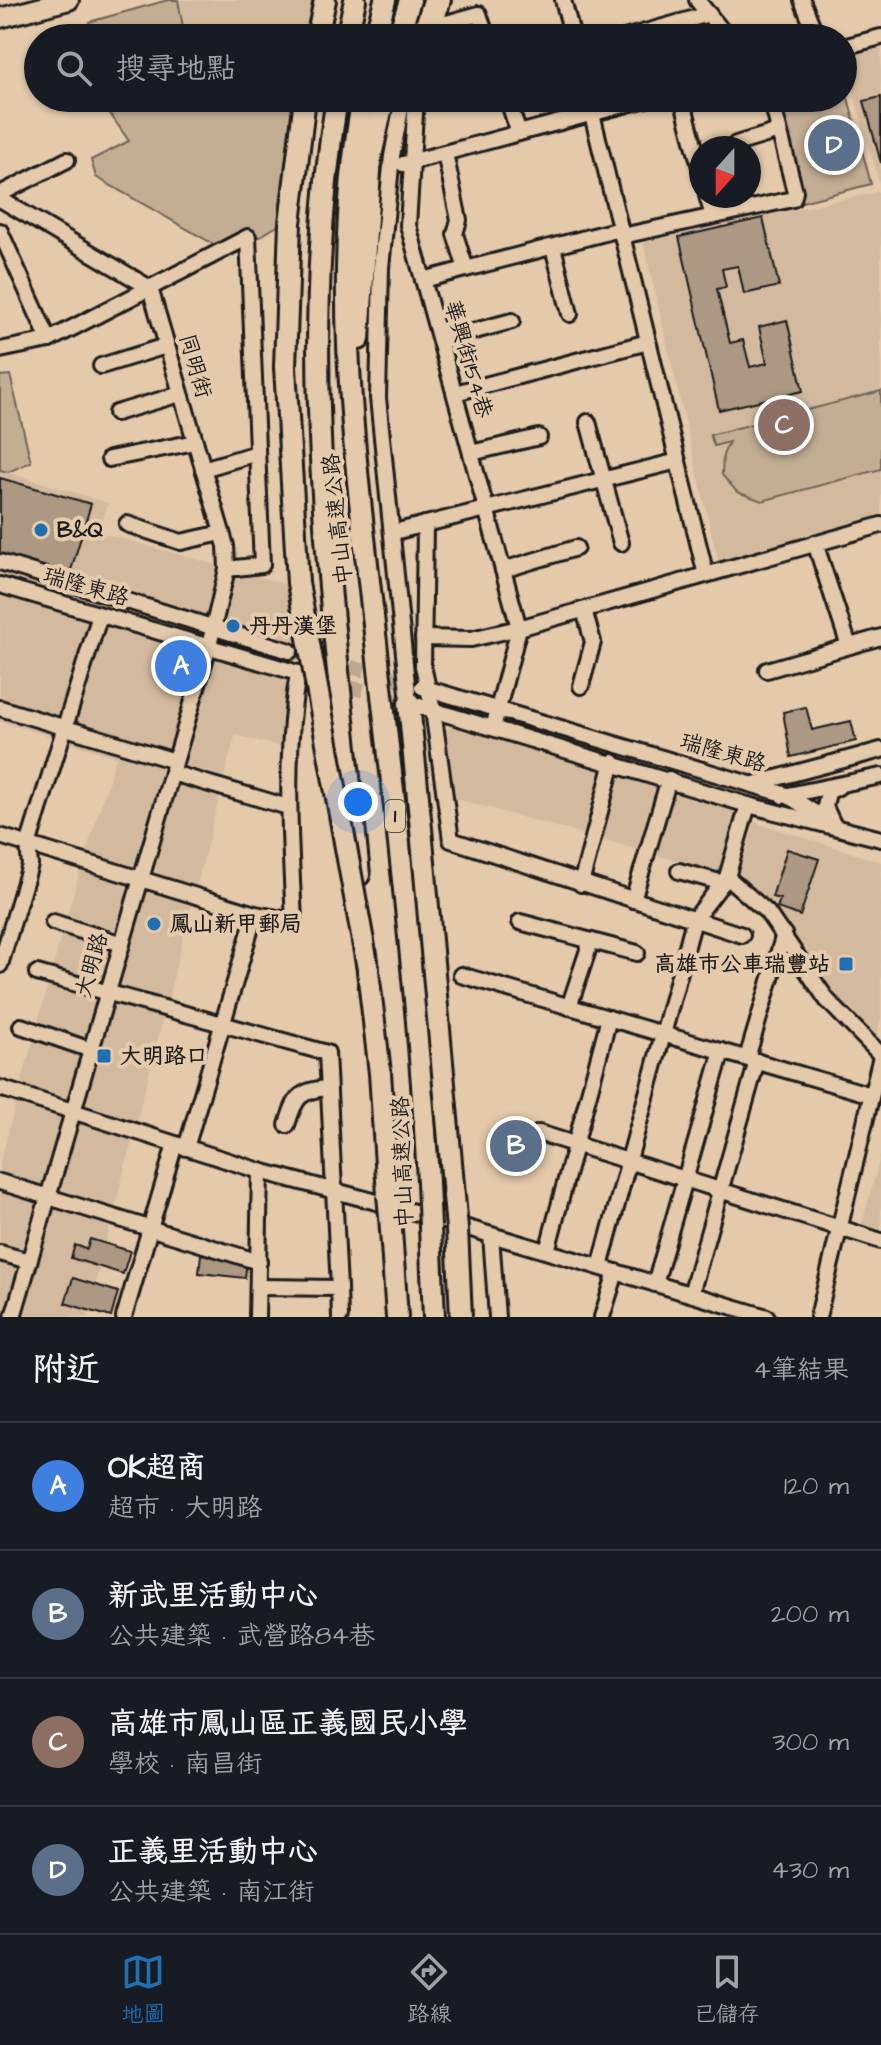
<!DOCTYPE html>
<html lang="zh-TW">
<meta charset="utf-8">
<style>
:root{--surface:#171b24;--page:#242831;--text:#f1f3f6;--muted:#9ea1a6;--line:#363941;--accent:#1f6fb2}
body{margin:0;font-family:"Architects Daughter","LXGW WenKai TC",sans-serif;background:var(--page);color:var(--text)}
.compass{position:absolute;left:689px;top:136px;width:72px;height:72px;border-radius:50%;background:var(--surface);box-shadow:0 2px 6px #0004;rotate:201deg}
.you{position:absolute;left:358px;top:802px;width:28px;height:28px;margin:-20px;border:6px solid #fff;border-radius:50%;background:#1a73e8;box-shadow:0 0 0 12px #1a73e833}
.badge{display:grid;place-items:center;width:52px;height:52px;border-radius:50%;background:var(--accent);color:#fff;font-size:26px;font-weight:700}
.pin{position:absolute;translate:-50% -50%;border:4px solid #fff;box-shadow:0 2px 8px #0006}
.list{margin:0;padding:0;list-style:none}
h2{display:flex;justify-content:space-between;align-items:center;height:104px;margin:0;padding:0 32px;font-size:34px}
h2 small{font-size:26px;font-weight:400;color:var(--muted)}
.list li{display:grid;grid-template-columns:52px 1fr auto;gap:24px;align-items:center;box-sizing:border-box;height:128px;padding:0 32px;border-top:2px solid var(--line)}
.list b{display:block;font-size:30px;white-space:nowrap}
.list p{margin:0;font-size:26px;white-space:nowrap;color:var(--muted)}
.list em{font-size:26px;font-style:normal;color:var(--muted)}
.icon{flex:none;width:44px;height:44px;fill:none;stroke:currentColor;stroke-width:2;stroke-linecap:round;stroke-linejoin:round}
.map{position:relative;flex:none;width:881px;height:1317px;overflow:hidden}
.search{position:absolute;background:var(--surface);box-shadow:0 2px 6px #0004;left:24px;right:24px;top:24px;height:88px;display:flex;align-items:center;gap:20px;box-sizing:border-box;padding:0 28px;border-radius:44px;color:var(--muted);font-size:30px}
.sheet{height:616px;background:var(--surface)}
nav{display:flex;justify-content:space-around;align-items:center;box-sizing:border-box;height:112px;border-top:2px solid var(--line);background:var(--surface);font-size:22px;color:var(--muted)}
nav a{display:grid;justify-items:center;gap:4px}
nav .on{color:var(--accent)}
.map>svg:first-child{display:block}
</style>
<div class="map">
<svg width="881" height="1317" viewBox="0 0 881 1317">
<rect width="100%" height="100%" fill="#e4c9ab"/>
<filter id="ink" filterUnits="userSpaceOnUse"><feTurbulence type="fractalNoise" baseFrequency=".0125" numOctaves="2"/><feDisplacementMap in="SourceGraphic" scale="16" xChannelSelector="R" yChannelSelector="G"/><feConvolveMatrix kernelMatrix="1 2 1 2 8 2 1 2 1" color-interpolation-filters="sRGB"/></filter>
<g filter="url(#ink)">
<g fill="#d3ba9f">
<path d="M 178,0 L 312,0 L 304,38 L 185,38 Z"/>
<path d="M 881,43 L 881,189 L 843,55 Z"/>
<path d="M 881,191 L 881,516 L 719,564 L 643,242 Z"/>
<path d="M 0,470 L 109,503 L 98,532 L 293,586 L 297,641 L 282,747 L 235,735 L 87,1317 L 0,1317 L 0,1162 L 69,907 L 116,757 L 0,721 Z"/>
<path d="M 461,725 L 736,810 L 721,873 L 439,794 L 427,734 Z"/>
<path d="M 755,822 L 881,862 L 881,1019 L 877,1035 L 835,1002 L 786,926 L 737,879 Z"/>
<path d="M 881,1154 L 881,1238 L 860,1231 Z"/>
</g>
<g fill="#c3ad93" stroke="#706458" stroke-width="2">
<path d="M 168,0 L 178,0 L 185,38 L 95,38 L 89,22 Z"/>
<path d="M 843,79 L 871,184 L 802,202 L 773,98 L 843,98 Z"/>
<path d="M 99,98 L 293,98 L 279,225 L 231,254 L 96,177 L 91,160 L 129,141 Z"/>
<path d="M 10,375 L 31,462 L 8,472 L 0,470 L 0,376 Z"/>
<path d="M 881,391 L 881,469 L 762,501 L 737,492 L 722,475 L 723,455 L 729,442 L 714,446 L 710,435 Z"/>
</g>
<g fill="#ac9883" stroke="#1c1c1c" stroke-width="2">
<path d="M 881,97 L 881,163 L 864,101 Z"/>
<path d="M 844,132 L 849,151 L 824,158 L 819,138 Z"/>
<path d="M 763,218 L 779,286 L 744,294 L 738,266 L 722,269 L 726,287 L 717,289 L 730,343 L 743,340 L 750,367 L 767,363 L 759,327 L 787,320 L 803,391 L 719,410 L 679,237 Z"/>
<path d="M 0,478 L 91,504 L 69,577 L 0,556 Z"/>
<path d="M 806,707 L 812,730 L 851,721 L 856,741 L 791,757 L 783,712 Z"/>
<path d="M 787,849 L 819,859 L 800,916 L 777,908 L 780,899 L 772,897 Z"/>
<path d="M 504,1131 L 534,1140 L 527,1160 L 498,1151 Z"/>
<path d="M 90,1239 L 130,1251 L 123,1274 L 71,1258 L 75,1245 L 87,1249 Z"/>
<path d="M 201,1254 L 247,1259 L 245,1278 L 199,1273 Z"/>
<path d="M 73,1278 L 118,1292 L 111,1317 L 65,1303 Z"/>
</g>
<g fill="none" stroke-linecap="round" stroke-linejoin="round">
<g stroke="#bca68e" stroke-width="14" stroke-dasharray="14 7" stroke-linecap="butt">
<path d="M 290,651 L 407,682"/>
<path d="M 309,676 L 409,703"/>
</g>
<defs>
<g id="minor">
<path d="M 563,0 L 573,38"/>
<path d="M 697,0 L 728,38"/>
<path d="M 802,0 L 817,38"/>
<path d="M 421,30 L 479,14 L 487,38"/>
<path d="M 432,34 L 443,0"/>
<path d="M 419,38 L 431,0"/>
<path d="M 624,38 L 709,14"/>
<path d="M 843,47 L 881,37"/>
<path d="M 403,98 L 392,156 L 381,268 L 378,398 L 409,703 L 748,805 L 881,839"/>
<path d="M 416,98 L 408,225 L 519,628 L 471,639 L 423,638"/>
<path d="M 507,98 L 519,133"/>
<path d="M 588,98 L 706,575"/>
<path d="M 682,98 L 701,171"/>
<path d="M 736,144 L 779,131"/>
<path d="M 445,153 L 459,220 L 455,234 L 466,269"/>
<path d="M 403,164 L 650,98"/>
<path d="M 0,194 L 67,160"/>
<path d="M 707,196 L 713,216"/>
<path d="M 0,199 L 150,288 L 226,546 L 227,569 L 209,646 L 13,1317"/>
<path d="M 0,231 L 49,340"/>
<path d="M 622,236 L 793,199 L 795,192 L 771,98"/>
<path d="M 553,247 L 570,314"/>
<path d="M 423,280 L 620,229"/>
<path d="M 441,340 L 512,321"/>
<path d="M 0,350 L 49,340 L 248,237 L 262,565 L 227,569"/>
<path d="M 101,366 L 166,346"/>
<path d="M 455,393 L 648,342"/>
<path d="M 116,413 L 180,394"/>
<path d="M 588,422 L 621,543"/>
<path d="M 471,453 L 539,437"/>
<path d="M 109,459 L 195,442"/>
<path d="M 203,469 L 257,453"/>
<path d="M 127,524 L 181,542 L 222,533"/>
<path d="M 425,524 L 423,666 L 433,710 L 451,840 L 742,935"/>
<path d="M 394,532 L 678,461"/>
<path d="M 815,543 L 849,646"/>
<path d="M 0,562 L 290,651"/>
<path d="M 503,570 L 576,548"/>
<path d="M 0,585 L 298,673 C 284,755 290,838 294,921 L 255,914 L 0,836"/>
<path d="M 767,670 L 881,637"/>
<path d="M 581,686 L 593,642 L 584,610"/>
<path d="M 422,687 L 787,795 L 823,818"/>
<path d="M 0,708 L 175,761"/>
<path d="M 493,728 L 519,628 L 881,525"/>
<path d="M 172,773 L 288,807"/>
<path d="M 754,784 L 881,750"/>
<path d="M 783,796 L 881,776"/>
<path d="M 833,824 L 825,807 L 828,792 L 838,787"/>
<path d="M 679,871 L 723,883"/>
<path d="M 727,877 L 767,912 L 827,1000 L 881,1055"/>
<path d="M 581,884 L 613,762"/>
<path d="M 633,900 L 669,779"/>
<path d="M 53,922 L 122,944"/>
<path d="M 520,922 L 637,953"/>
<path d="M 0,965 L 30,865 L 28,845 L 100,615"/>
<path d="M 37,973 L 327,1053 L 339,1288"/>
<path d="M 461,975 L 871,1095"/>
<path d="M 569,1007 L 591,941"/>
<path d="M 21,1026 L 91,1050"/>
<path d="M 747,1058 L 784,934"/>
<path d="M 0,1088 L 260,1171 L 257,1317"/>
<path d="M 287,1125 C 295,1098 299,1090 328,1088"/>
<path d="M 539,1133 L 881,1241"/>
<path d="M 186,1148 L 255,914"/>
<path d="M 260,1171 L 414,1212 L 767,1317"/>
<path d="M 0,1182 L 259,1262"/>
<path d="M 491,1235 L 497,1317"/>
<path d="M 547,1251 L 609,1018"/>
<path d="M 0,1253 L 29,1261"/>
<path d="M 600,1267 L 694,920 L 727,877 L 748,805"/>
<path d="M 655,1284 L 722,1051"/>
<path d="M 258,1287 L 339,1288 L 340,1317"/>
<path d="M 691,1294 L 757,1061"/>
<path d="M 124,1317 L 175,1144"/>
<path d="M 602,1317 L 616,1272"/>
<path d="M 818,1317 L 881,1056"/>
</g>
<path id="major" d="M 0,18 L 69,0"/>
<g id="highway">
<path d="M 317,38 L 325,0"/>
<path d="M 347,38 L 355,0"/>
<path d="M 375,38 L 385,0"/>
<path d="M 398,38 L 410,0"/>
<path d="M 337,98 C 294,357 334,616 359,875"/>
<path d="M 363,98 C 331,270 353,443 373,616 C 395,812 421,1008 429,1205"/>
<path d="M 359,339 L 371,156 L 384,98"/>
<path d="M 285,367 L 290,223 L 305,98"/>
<path d="M 409,703 L 421,829"/>
<path d="M 366,954 L 380,1073 L 388,1195"/>
<path d="M 390,1216 L 397,1317"/>
<path d="M 430,1227 L 434,1317"/>
</g>
</defs>
<use href="#minor" stroke="#1c1c1c" stroke-width="20"/>
<use href="#major" stroke="#1c1c1c" stroke-width="24"/>
<use href="#highway" stroke="#1c1c1c" stroke-width="26"/>
<use href="#minor" stroke="#e4c9ab" stroke-width="14"/>
<use href="#major" stroke="#e4c9ab" stroke-width="18"/>
<use href="#highway" stroke="#e4c9ab" stroke-width="20"/>
<defs>
<g id="highway-bridge">
<path d="M 285,367 L 298,583 L 368,969"/>
<path d="M 421,829 L 457,1229 L 461,1317"/>
<path d="M 388,1195 L 390,1216"/>
<path d="M 429,1205 L 430,1227"/>
</g>
</defs>
<use href="#highway-bridge" stroke="#1c1c1c" stroke-width="26" stroke-linecap="butt"/>
<use href="#highway-bridge" stroke="#e4c9ab" stroke-width="20"/>
</g>
</g>
<g fill="#1f6fb2" stroke="#e4c9ab" stroke-width="3">
<circle cx="41" cy="530" r="8"/>
<circle cx="233" cy="626" r="8"/>
<circle cx="154" cy="924" r="8"/>
<rect x="838" y="956" width="16" height="16" rx="4"/>
<rect x="96" y="1048" width="16" height="16" rx="4"/>
</g>
<g text-anchor="middle" dominant-baseline="central" stroke-width="8" stroke-linejoin="round" paint-order="stroke">
<rect fill="#e4c9ab" stroke="#585047" stroke-width="2" x="385" y="800" width="20" height="32" rx="6"/>
<g font-size="20" font-weight="bold" fill="#1c1c1c">
<text x="395" y="816">1</text>
</g>
<g font-size="22" fill="#1c1c1c" stroke="#e4c9ab">
<text transform="translate(468 359) rotate(74)">華興街154巷</text>
<text transform="translate(195 366) rotate(74)">同明街</text>
<text transform="translate(338 519) rotate(-96)">中山高速公路</text>
<text transform="translate(86 587) rotate(16)">瑞隆東路</text>
<text transform="translate(723 753) rotate(16)">瑞隆東路</text>
<text transform="translate(92 965) rotate(-74)">大明路</text>
<text transform="translate(403 1162) rotate(-92)">中山高速公路</text>
</g>
<g font-size="22" font-weight="bold" fill="#1c1c1c" stroke="#e4c9ab" text-anchor="start">
<text x="57" y="530">B&amp;Q</text>
<text x="249" y="626">丹丹漢堡</text>
<text x="170" y="924">鳳山新甲郵局</text>
<text x="830" y="964" text-anchor="end">高雄市公車瑞豐站</text>
<text x="120" y="1056">大明路口</text>
</g>
</g>
</svg>
<svg class="compass" viewBox="-18 -18 36 36"><path d="M0-13l5 13h-10z" fill="#e53935"/><path d="M0 13l5-13h-10z" fill="#9ea1a6"/></svg>
<div class="you"></div>
<div class="pin badge" style="left:181px;top:666px;background:#3f7fe0">A</div>
<div class="pin badge" style="left:516px;top:1146px;background:#5c6f8a">B</div>
<div class="pin badge" style="left:784px;top:425px;background:#8d6e63">C</div>
<div class="pin badge" style="left:834px;top:145px;background:#5c6f8a">D</div>
<div class="search"><svg class="icon" aria-label="search" viewBox="0 0 24 24"><circle cx="10" cy="10" r="6"/><path d="M15 15l6 6"/></svg>搜尋地點</div>
</div>
<section class="sheet">
<h2>附近<small>4筆結果</small></h2>
<ul class="list">
<li><span class="badge" style="background:#3f7fe0">A</span><div><b>OK超商</b><p>超市 · 大明路</p></div><em>120 m</em></li>
<li><span class="badge" style="background:#5c6f8a">B</span><div><b>新武里活動中心</b><p>公共建築 · 武營路84巷</p></div><em>200 m</em></li>
<li><span class="badge" style="background:#8d6e63">C</span><div><b>高雄市鳳山區正義國民小學</b><p>學校 · 南昌街</p></div><em>300 m</em></li>
<li><span class="badge" style="background:#5c6f8a">D</span><div><b>正義里活動中心</b><p>公共建築 · 南江街</p></div><em>430 m</em></li>
</ul>
</section>
<nav>
<a class="on"><svg class="icon" aria-label="map" viewBox="0 0 24 24"><path d="M3 6l6-2 6 2 6-2v14l-6 2-6-2-6 2zM9 4v14M15 6v14"/></svg>地圖</a>
<a><svg class="icon" aria-label="directions" viewBox="0 0 24 24"><path d="M12 3l9 9-9 9-9-9zM9 14v-3h6M13 9l2 2-2 2"/></svg>路線</a>
<a><svg class="icon" aria-label="saved" viewBox="0 0 24 24"><path d="M7 4h10v16l-5-4-5 4z"/></svg>已儲存</a>
</nav>
